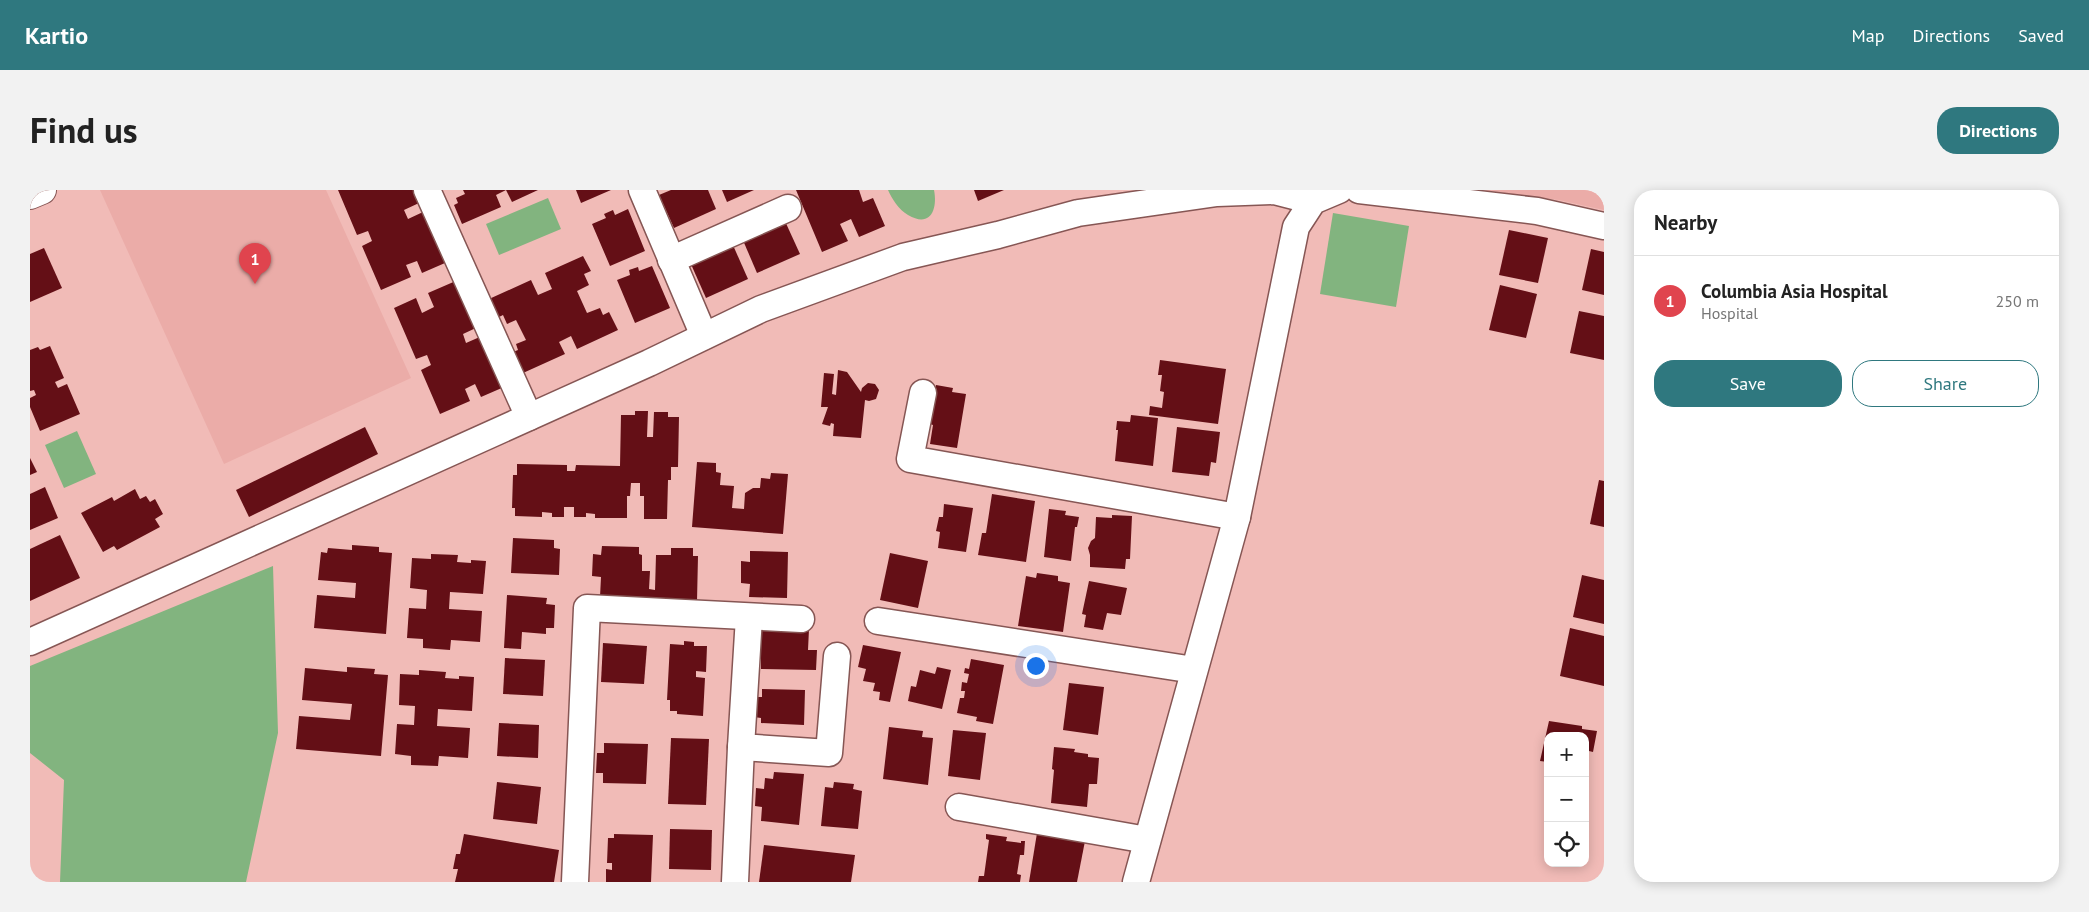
<!DOCTYPE html>
<meta charset="utf-8">
<style>
:root{--surface:#fff;--page:#f2f2f2;--text:#222;--muted:#767676;--line:#e0e0e0;--accent:#2f787f}
body{margin:0;font-family:"PT Sans",sans-serif;background:var(--page);color:var(--text)}
.controls{position:absolute;right:15px;bottom:15px;display:grid;overflow:hidden;border-radius:10px;box-shadow:0 2px 12px #0003}
.controls button{width:45px;height:45px;display:grid;place-items:center;padding:0;border:0;border-bottom:1px solid var(--line);background:var(--surface);color:var(--text);font:25px sans-serif}
.you{position:absolute;left:1005px;top:475px;width:18px;height:18px;margin:-12px;border:4px solid #fff;border-radius:50%;background:#1a73e8;box-shadow:0 0 0 8px #1a73e833}
.badge{display:grid;place-items:center;width:32px;height:32px;border-radius:50%;background:var(--accent);color:#fff;font-size:16px;font-weight:700}
.pin{position:absolute;translate:-50% -41px;filter:drop-shadow(0 1px 2px #0008)}
.pin::after{content:'';position:absolute;top:26px;width:18px;height:15px;background:inherit;clip-path:polygon(0 0,100% 0,50% 100%)}
.list{margin:0;padding:0;list-style:none}
h2{display:flex;justify-content:space-between;align-items:center;height:65px;margin:0;padding:0 20px;font-size:21px}
h2 small{font-size:16px;font-weight:400;color:var(--muted)}
.list li{display:grid;grid-template-columns:32px 1fr auto;gap:15px;align-items:center;box-sizing:border-box;height:90px;padding:0 20px;border-top:1px solid var(--line)}
.list b{display:block;font-size:19px;white-space:nowrap}
.list p{margin:0;font-size:16px;white-space:nowrap;color:var(--muted)}
.list em{font-size:16px;font-style:normal;color:var(--muted)}
.actions{display:flex;gap:10px;padding:15px 20px}
.actions a{flex:1;padding:11px 0;border:1px solid var(--accent);border-radius:20px;text-align:center;font-size:18px;color:var(--accent)}
.actions .main{background:var(--accent);color:#fff}
.icon{flex:none;width:28px;height:28px;fill:none;stroke:currentColor;stroke-width:2;stroke-linecap:round;stroke-linejoin:round}
.map{position:relative;flex:none;width:1574px;height:692px;overflow:hidden;border-radius:20px}
header{display:flex;align-items:center;gap:30px;box-sizing:border-box;height:70px;padding:0 25px;background:var(--accent);color:#fff}
header strong{font-size:24px}
nav{display:flex;gap:28px;margin-inline-start:auto;font-size:18px}
.intro{display:flex;align-items:center;justify-content:space-between;box-sizing:border-box;height:120px;padding:0 30px}
h1{margin:0;font-size:35px}
.button{padding:12px 22px;border-radius:20px;background:var(--accent);color:#fff;font-size:18px;font-weight:700}
main{display:flex;gap:30px;padding:0 30px}
aside{flex:1;background:var(--surface);border-radius:20px;box-shadow:0 2px 12px #0003}
.map>svg:first-child{display:block}
</style>
<header>
<strong>Kartio</strong>
<nav><a>Map</a><a>Directions</a><a>Saved</a></nav>
</header>
<div class="intro"><h1>Find us</h1><a class="button">Directions</a></div>
<main>
<div class="map">
<svg width="1574" height="692" viewBox="0 0 1574 692">
<rect width="100%" height="100%" fill="#f1bbb7"/>
<g fill="#ebaca8">
<path d="M 70,0 L 296,0 L 381,188 L 194,274 Z"/>
<path d="M 1451,0 L 1574,0 L 1574,20 L 1529,10 Z"/>
</g>
<g fill="#82b47f">
<path d="M 858,0 L 904,0 C 908,20 900,38 878,25 C 869,20 862,9 858,0 Z"/>
<path d="M 518,8 L 531,39 L 469,65 L 456,34 Z"/>
<path d="M 1303,23 L 1379,36 L 1366,117 L 1290,104 Z"/>
<path d="M 47,241 L 66,284 L 34,298 L 15,255 Z"/>
<path d="M 243,376 L 248,543 L 216,692 L 30,692 L 34,590 L 0,563 L 0,476 Z"/>
</g>
<g fill="#640f16">
<path d="M 308,0 L 383,0 L 389,13 L 374,20 L 378,29 L 393,22 L 415,73 L 392,83 L 387,71 L 376,75 L 381,87 L 351,100 L 332,56 L 342,51 L 338,41 L 327,45 Z"/>
<path d="M 433,0 L 508,0 L 482,12 L 476,0 L 466,5 L 471,17 L 432,34 L 424,15 L 428,13 L 426,8 L 435,4 Z"/>
<path d="M 546,0 L 581,0 L 551,13 Z"/>
<path d="M 641,0 L 678,0 L 686,19 L 644,38 L 629,5 Z"/>
<path d="M 692,0 L 724,0 L 697,12 Z"/>
<path d="M 766,0 L 829,0 L 833,12 L 843,8 L 855,36 L 829,47 L 821,29 L 810,34 L 818,51 L 792,62 Z"/>
<path d="M 944,0 L 974,0 L 948,11 Z"/>
<path d="M 598,19 L 615,61 L 580,76 L 562,34 L 576,28 L 574,24 L 583,20 L 585,25 Z"/>
<path d="M 754,29 L 770,64 L 727,83 L 712,48 Z"/>
<path d="M 1479,40 L 1518,48 L 1508,93 L 1469,85 Z"/>
<path d="M 702,53 L 718,89 L 676,108 L 660,72 Z"/>
<path d="M 14,58 L 32,98 L 0,112 L 0,64 Z"/>
<path d="M 1561,59 L 1574,62 L 1574,105 L 1552,100 Z"/>
<path d="M 553,66 L 561,81 L 554,84 L 559,95 L 547,101 L 557,123 L 570,118 L 573,125 L 579,122 L 588,140 L 547,159 L 541,146 L 529,152 L 535,164 L 493,183 L 483,162 L 488,160 L 486,154 L 496,150 L 486,130 L 477,134 L 473,125 L 467,128 L 459,109 L 501,90 L 508,105 L 522,99 L 515,83 Z"/>
<path d="M 622,76 L 640,118 L 605,133 L 587,90 L 600,85 L 599,80 L 608,77 L 609,81 Z"/>
<path d="M 428,90 L 448,137 L 433,144 L 436,153 L 452,146 L 474,197 L 451,207 L 445,194 L 435,199 L 440,211 L 410,224 L 391,180 L 401,175 L 397,165 L 386,169 L 364,118 L 386,108 L 392,123 L 404,117 L 398,103 Z"/>
<path d="M 1470,95 L 1507,104 L 1496,148 L 1459,140 Z"/>
<path d="M 1549,121 L 1574,126 L 1574,170 L 1540,163 Z"/>
<path d="M 20,156 L 34,188 L 25,192 L 28,198 L 37,194 L 50,224 L 10,241 L 0,217 L 0,208 L 6,205 L 4,200 L 0,201 L 0,160 L 8,157 L 10,160 Z"/>
<path d="M 1130,170 L 1196,179 L 1188,234 L 1119,225 L 1120,216 L 1132,218 L 1134,202 L 1130,201 L 1132,185 L 1128,185 Z"/>
<path d="M 808,180 L 817,182 L 831,202 L 832,198 L 838,193 L 845,194 L 849,200 L 846,209 L 839,211 L 835,210 L 831,248 L 803,246 L 804,234 L 801,233 L 800,236 L 792,234 L 798,217 L 791,217 L 794,183 L 804,184 L 802,204 L 806,205 Z"/>
<path d="M 906,195 L 923,198 L 922,202 L 936,204 L 927,258 L 900,254 L 903,235 L 900,234 Z"/>
<path d="M 605,221 L 618,221 L 617,247 L 623,247 L 624,222 L 638,222 L 638,227 L 649,227 L 648,277 L 641,277 L 641,290 L 638,290 L 637,329 L 614,329 L 614,306 L 610,306 L 610,293 L 601,293 L 600,306 L 597,306 L 597,328 L 565,328 L 565,324 L 556,323 L 556,327 L 544,327 L 544,317 L 534,317 L 534,327 L 522,327 L 522,323 L 512,322 L 512,327 L 485,326 L 485,318 L 482,318 L 483,285 L 487,285 L 487,274 L 537,275 L 537,281 L 545,281 L 546,275 L 590,276 L 591,225 L 605,225 Z"/>
<path d="M 1101,225 L 1128,228 L 1123,276 L 1085,271 L 1088,240 L 1086,240 L 1087,231 L 1100,232 Z"/>
<path d="M 335,237 L 348,264 L 219,327 L 206,300 Z"/>
<path d="M 1147,237 L 1190,242 L 1186,273 L 1181,272 L 1179,286 L 1142,282 Z"/>
<path d="M 0,268 L 7,282 L 0,285 Z"/>
<path d="M 667,272 L 686,273 L 686,282 L 691,283 L 690,295 L 704,296 L 702,318 L 714,319 L 715,303 L 723,298 L 730,298 L 731,288 L 740,289 L 741,283 L 758,284 L 753,344 L 662,337 Z"/>
<path d="M 1569,290 L 1574,291 L 1574,337 L 1560,334 Z"/>
<path d="M 15,297 L 28,328 L 0,340 L 0,304 Z"/>
<path d="M 105,299 L 110,309 L 116,306 L 120,312 L 125,309 L 133,324 L 125,329 L 130,337 L 87,360 L 84,356 L 73,362 L 51,323 L 82,307 L 84,311 Z"/>
<path d="M 962,304 L 1005,311 L 996,372 L 948,365 L 952,343 L 956,343 Z"/>
<path d="M 914,314 L 943,318 L 936,362 L 908,358 L 910,342 L 906,341 L 909,327 L 913,327 Z"/>
<path d="M 1019,319 L 1036,321 L 1035,325 L 1049,327 L 1047,337 L 1045,337 L 1041,371 L 1014,367 Z"/>
<path d="M 1082,325 L 1102,326 L 1100,369 L 1096,369 L 1095,379 L 1060,377 L 1060,365 L 1058,358 L 1061,351 L 1065,348 L 1066,327 L 1082,328 Z"/>
<path d="M 30,345 L 50,388 L 0,411 L 0,359 Z"/>
<path d="M 483,348 L 524,350 L 524,358 L 530,359 L 529,385 L 481,383 Z"/>
<path d="M 322,355 L 349,357 L 349,362 L 362,363 L 356,444 L 284,438 L 287,405 L 325,408 L 326,393 L 288,390 L 291,362 L 297,363 L 298,358 L 322,360 Z"/>
<path d="M 572,356 L 609,357 L 609,364 L 612,365 L 612,381 L 620,381 L 619,399 L 625,400 L 626,365 L 641,365 L 641,358 L 663,358 L 663,366 L 668,366 L 667,411 L 570,407 L 571,387 L 562,386 L 563,364 L 571,365 Z"/>
<path d="M 720,361 L 758,362 L 757,408 L 719,407 L 720,394 L 711,393 L 711,371 L 720,372 Z"/>
<path d="M 860,363 L 898,371 L 888,418 L 850,410 Z"/>
<path d="M 401,364 L 428,365 L 427,372 L 441,373 L 441,370 L 456,371 L 453,404 L 420,402 L 419,419 L 452,421 L 450,452 L 421,450 L 420,460 L 393,458 L 393,449 L 377,448 L 379,418 L 396,419 L 397,400 L 380,398 L 382,368 L 401,369 Z"/>
<path d="M 1007,383 L 1028,386 L 1028,391 L 1040,393 L 1033,442 L 988,436 L 996,386 L 1006,388 Z"/>
<path d="M 1552,385 L 1574,390 L 1574,434 L 1543,427 Z"/>
<path d="M 1059,391 L 1097,398 L 1091,425 L 1077,423 L 1073,440 L 1054,437 L 1056,425 L 1052,424 Z"/>
<path d="M 477,405 L 517,408 L 516,414 L 525,415 L 524,438 L 516,438 L 516,444 L 492,442 L 491,459 L 474,458 Z"/>
<path d="M 732,437 L 779,439 L 778,460 L 787,460 L 786,480 L 731,479 L 731,468 L 723,468 L 724,448 L 732,449 Z"/>
<path d="M 1540,438 L 1574,446 L 1574,496 L 1530,486 Z"/>
<path d="M 654,451 L 664,452 L 664,456 L 677,456 L 676,482 L 666,481 L 666,487 L 675,488 L 673,526 L 647,524 L 647,521 L 640,521 L 640,510 L 637,510 L 640,454 L 654,455 Z"/>
<path d="M 573,453 L 617,456 L 614,494 L 571,492 Z"/>
<path d="M 833,455 L 871,462 L 860,512 L 849,510 L 850,502 L 843,501 L 845,493 L 833,491 L 836,479 L 828,477 Z"/>
<path d="M 475,468 L 515,470 L 513,506 L 473,504 Z"/>
<path d="M 941,469 L 974,475 L 963,534 L 946,531 L 947,527 L 927,523 L 930,508 L 934,508 L 935,501 L 931,501 L 932,492 L 937,493 L 939,484 L 934,483 L 935,478 L 939,479 Z"/>
<path d="M 317,477 L 345,479 L 344,484 L 358,485 L 351,566 L 266,559 L 269,526 L 320,530 L 322,514 L 272,510 L 275,478 L 317,482 Z"/>
<path d="M 907,477 L 921,480 L 912,519 L 878,511 L 881,496 L 886,497 L 890,480 L 905,484 Z"/>
<path d="M 389,480 L 416,482 L 415,488 L 429,489 L 429,486 L 444,487 L 442,521 L 408,519 L 407,536 L 440,538 L 438,568 L 409,566 L 408,576 L 381,575 L 381,566 L 365,564 L 367,534 L 384,535 L 385,516 L 369,515 L 370,484 L 389,485 Z"/>
<path d="M 1039,493 L 1074,497 L 1068,545 L 1033,540 Z"/>
<path d="M 732,499 L 775,500 L 774,535 L 731,533 L 731,528 L 724,527 L 725,507 L 732,507 Z"/>
<path d="M 1519,531 L 1552,536 L 1552,539 L 1567,541 L 1563,562 L 1555,560 L 1555,546 L 1518,546 L 1518,572 L 1510,571 Z"/>
<path d="M 469,533 L 509,535 L 508,568 L 467,566 Z"/>
<path d="M 859,537 L 893,541 L 892,547 L 903,548 L 898,595 L 853,589 Z"/>
<path d="M 923,540 L 956,543 L 950,590 L 918,586 Z"/>
<path d="M 641,548 L 679,549 L 676,615 L 638,614 Z"/>
<path d="M 574,553 L 618,554 L 616,594 L 573,593 L 573,583 L 566,583 L 567,563 L 574,563 Z"/>
<path d="M 1024,557 L 1045,559 L 1044,562 L 1058,564 L 1058,567 L 1069,568 L 1067,594 L 1059,594 L 1057,617 L 1021,613 L 1024,580 L 1022,579 Z"/>
<path d="M 744,582 L 774,584 L 769,635 L 731,631 L 732,617 L 725,616 L 726,598 L 734,599 L 735,588 L 743,589 Z"/>
<path d="M 467,592 L 511,597 L 507,634 L 463,629 Z"/>
<path d="M 804,592 L 824,594 L 823,599 L 832,601 L 828,639 L 791,636 L 795,597 L 803,598 Z"/>
<path d="M 640,639 L 682,640 L 681,680 L 639,679 Z"/>
<path d="M 1007,643 L 1055,651 L 1047,692 L 999,692 Z"/>
<path d="M 434,644 L 529,660 L 524,692 L 425,692 L 428,679 L 423,679 L 426,664 L 430,664 Z"/>
<path d="M 584,644 L 623,645 L 621,692 L 576,692 L 576,679 L 582,680 L 582,673 L 577,673 L 578,648 L 584,648 Z"/>
<path d="M 956,644 L 977,647 L 976,651 L 991,653 L 991,651 L 995,651 L 994,665 L 990,665 L 987,684 L 991,685 L 990,692 L 948,692 L 949,686 L 954,686 L 959,650 L 956,649 Z"/>
<path d="M 734,655 L 825,665 L 821,692 L 729,692 Z"/>
</g>
<g fill="none" stroke-linecap="round" stroke-linejoin="round">
<defs>
<g id="minor">
<path d="M 397,0 L 499,227"/>
<path d="M 612,0 L 674,146"/>
<path d="M 1329,0 L 1507,21 L 1574,36"/>
<path d="M 641,70 L 758,18"/>
<path d="M 893,203 L 880,269 L 1207,327"/>
<path d="M 719,427 L 711,557 L 799,563 L 807,466"/>
<path d="M 848,431 L 1164,480"/>
<path d="M 0,452 L 619,173 L 731,119 L 873,67 L 968,45 L 1048,23 L 1187,3 L 1244,1 L 1283,11"/>
<path d="M 929,617 L 1117,650"/>
<path d="M 545,692 L 557,418 L 771,429"/>
<path d="M 705,692 L 711,557"/>
<path d="M 1106,692 L 1207,327 L 1266,37 L 1283,11 L 1309,0"/>
</g>
<path id="secondary" d="M 0,5 L 12,0"/>
</defs>
<use href="#minor" stroke="#865654" stroke-width="29"/>
<use href="#secondary" stroke="#865654" stroke-width="30"/>
<use href="#minor" stroke="#fff" stroke-width="26"/>
<use href="#secondary" stroke="#fff" stroke-width="28"/>
</g>
</svg>
<div class="controls">
<button>+</button>
<button>−</button>
<button><svg class="icon" aria-label="locate" viewBox="0 0 24 24"><circle cx="12" cy="12" r="6"/><path d="M12 2v4M12 18v4M2 12h4M18 12h4"/></svg></button>
</div>
<div class="you"></div>
<div class="pin badge" style="left:225px;top:94px;background:#e0444e">1</div>
</div>
<aside>
<h2>Nearby<small></small></h2>
<ul class="list">
<li><span class="badge" style="background:#e0444e">1</span><div><b>Columbia Asia Hospital</b><p>Hospital</p></div><em>250 m</em></li>
</ul>
<div class="actions"><a class="main">Save</a><a>Share</a></div>
</aside>
</main>
